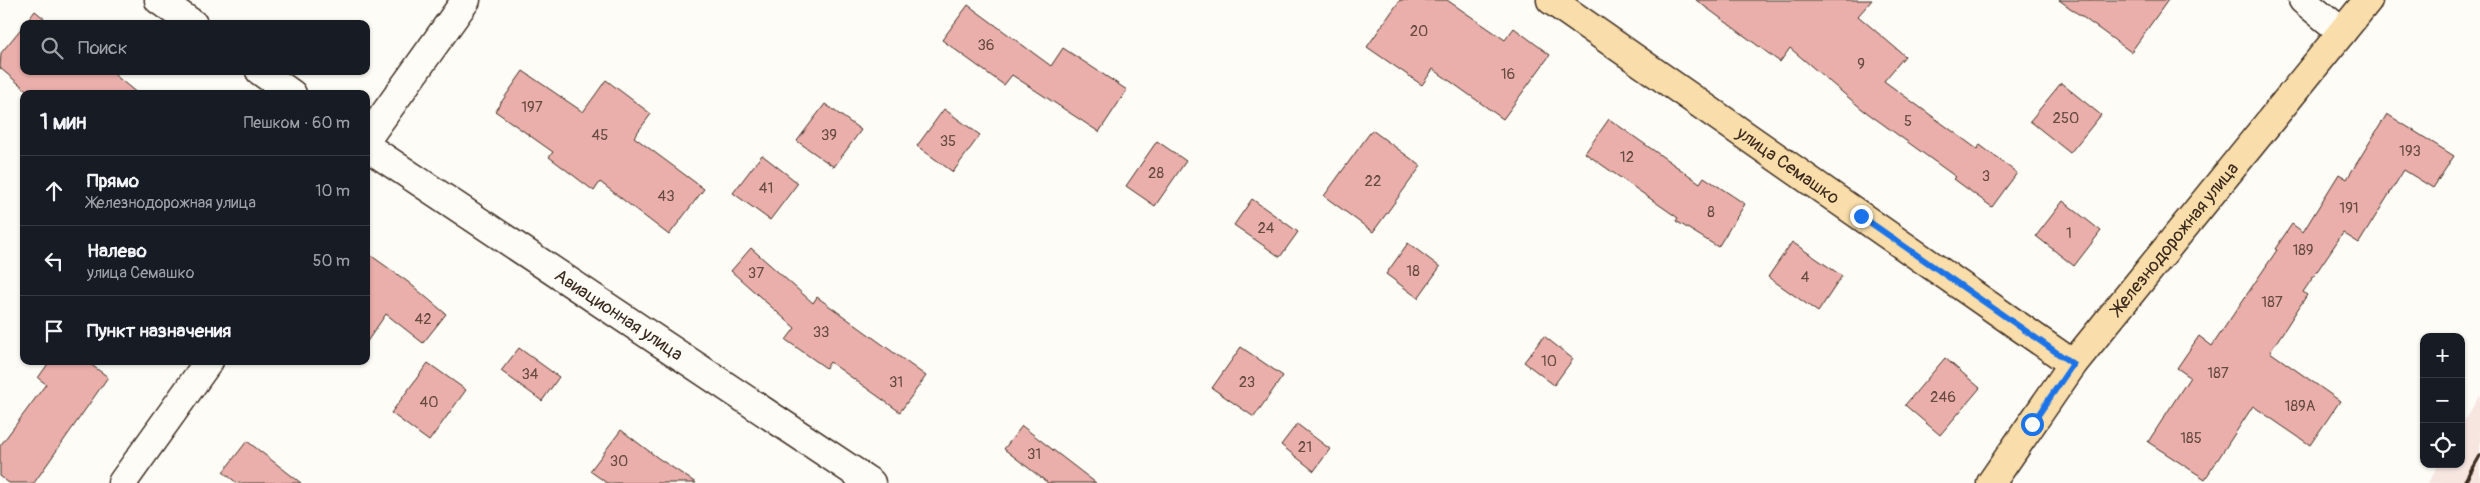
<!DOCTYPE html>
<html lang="ru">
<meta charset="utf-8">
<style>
:root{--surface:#171b24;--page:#20242c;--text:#f1f3f6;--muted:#9ea1a6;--line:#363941}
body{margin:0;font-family:Pangolin,sans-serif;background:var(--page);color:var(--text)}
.controls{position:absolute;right:15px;bottom:15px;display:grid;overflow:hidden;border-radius:10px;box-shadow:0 1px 4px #0004}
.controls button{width:45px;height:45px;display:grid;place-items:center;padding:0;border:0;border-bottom:1px solid var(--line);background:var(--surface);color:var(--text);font:25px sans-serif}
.stop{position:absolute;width:15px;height:15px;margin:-11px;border:4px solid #1a73e8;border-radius:50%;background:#fff}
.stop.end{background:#1a73e8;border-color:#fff;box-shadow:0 1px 5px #0008}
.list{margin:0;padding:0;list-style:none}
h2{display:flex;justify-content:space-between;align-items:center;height:65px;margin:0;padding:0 20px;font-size:21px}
h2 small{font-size:16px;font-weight:400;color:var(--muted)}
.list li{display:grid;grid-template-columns:32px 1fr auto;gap:15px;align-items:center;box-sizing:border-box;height:70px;padding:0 20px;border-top:1px solid var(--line)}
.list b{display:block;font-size:19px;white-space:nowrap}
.list p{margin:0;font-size:16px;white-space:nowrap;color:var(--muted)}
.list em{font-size:16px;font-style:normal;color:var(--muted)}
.icon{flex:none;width:28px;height:28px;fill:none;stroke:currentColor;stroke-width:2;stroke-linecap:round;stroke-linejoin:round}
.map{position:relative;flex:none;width:2480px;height:483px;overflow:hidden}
.search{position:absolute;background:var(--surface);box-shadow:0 1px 4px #0004;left:20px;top:20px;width:350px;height:55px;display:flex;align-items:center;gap:12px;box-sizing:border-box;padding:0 18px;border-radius:10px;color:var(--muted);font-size:19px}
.panel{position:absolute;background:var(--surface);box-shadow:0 1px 4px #0004;left:20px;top:90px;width:350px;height:275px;border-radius:10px}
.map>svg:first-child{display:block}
</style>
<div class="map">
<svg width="2480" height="483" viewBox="0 0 2480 483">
<rect width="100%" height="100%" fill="#fdfcf7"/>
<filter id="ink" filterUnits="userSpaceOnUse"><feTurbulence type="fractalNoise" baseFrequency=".02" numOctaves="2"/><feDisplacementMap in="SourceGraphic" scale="10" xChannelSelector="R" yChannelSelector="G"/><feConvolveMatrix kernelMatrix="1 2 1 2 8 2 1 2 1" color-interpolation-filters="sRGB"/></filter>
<g filter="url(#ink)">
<path fill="#f7e5e0" d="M 2480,395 L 2480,483 L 2428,483 L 2439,464 L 2461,464 L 2461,426 Z"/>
<g fill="#eaafab" stroke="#3b2a1e">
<path d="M 1400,0 L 1447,0 L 1505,40 L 1514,28 L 1550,55 L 1503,119 L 1433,69 L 1422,85 L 1367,47 Z"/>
<path d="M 1696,0 L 1872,0 L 1858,16 L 1905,56 L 1884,81 L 1977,149 L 1980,145 L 2017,173 L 1992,207 L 1954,179 L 1956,177 L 1862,109 L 1790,48 L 1780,62 Z"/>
<path d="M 2059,0 L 2168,0 L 2131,52 Z"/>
<path d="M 968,5 L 1051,66 L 1063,48 L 1127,90 L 1099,132 L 1012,75 L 1004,85 L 942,40 Z"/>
<path d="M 35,11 L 51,24 L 25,24 Z"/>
<path d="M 24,25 L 24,71 L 110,71 L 138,94 L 31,94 L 0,68 L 1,53 Z"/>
<path d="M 523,71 L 583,112 L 606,80 L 651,114 L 634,137 L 704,189 L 669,235 L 600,182 L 594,191 L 549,157 L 553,152 L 495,111 Z"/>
<path d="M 2061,83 L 2101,115 L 2070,153 L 2030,121 Z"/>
<path d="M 825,104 L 861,130 L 834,167 L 797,141 Z"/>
<path d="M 944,109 L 980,135 L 953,172 L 917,146 Z"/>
<path d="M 2387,114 L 2454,156 L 2433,188 L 2404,170 L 2359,243 L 2343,233 L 2303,292 L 2307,295 L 2270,352 L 2340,401 L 2310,445 L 2253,406 L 2205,479 L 2148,442 L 2190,377 L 2177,368 L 2199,336 L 2212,346 L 2277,250 L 2275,249 L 2292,224 L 2303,232 L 2339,174 L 2347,179 Z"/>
<path d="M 1609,119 L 1700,183 L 1704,177 L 1745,204 L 1718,247 L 1676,221 L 1678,218 L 1585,153 Z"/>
<path d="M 1372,130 L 1421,166 L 1373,232 L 1324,196 Z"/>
<path d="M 1157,141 L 1186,161 L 1155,206 L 1126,186 Z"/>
<path d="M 762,155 L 798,183 L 770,220 L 733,193 Z"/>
<path d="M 1252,199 L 1298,232 L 1280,257 L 1234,225 Z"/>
<path d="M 2063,201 L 2101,231 L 2074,266 L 2036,236 Z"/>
<path d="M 1792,242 L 1842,276 L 1818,312 L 1768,277 Z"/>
<path d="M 1408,243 L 1440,267 L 1418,298 L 1386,274 Z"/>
<path d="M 751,248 L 813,303 L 817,297 L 926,376 L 900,412 L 830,362 L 826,368 L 786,340 L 795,328 L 731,271 Z"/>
<path d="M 366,252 L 408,282 L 446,314 L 423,343 L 386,314 L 366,343 Z"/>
<path d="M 1544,336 L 1573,359 L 1554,385 L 1524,362 Z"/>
<path d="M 1241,347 L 1283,376 L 1254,417 L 1212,388 Z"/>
<path d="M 519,348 L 559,377 L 542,401 L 501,371 Z"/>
<path d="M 1945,358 L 1980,388 L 1940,435 L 1905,405 Z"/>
<path d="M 50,361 L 86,361 L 108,377 L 34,483 L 9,483 L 0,476 L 0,446 L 46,384 L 38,378 Z"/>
<path d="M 428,363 L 466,390 L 429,441 L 391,413 Z"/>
<path d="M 1297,424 L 1330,449 L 1314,471 L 1281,445 Z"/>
<path d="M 1022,426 L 1096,483 L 1048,483 L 1004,449 Z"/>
<path d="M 621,430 L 658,458 L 696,483 L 607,483 L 590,471 Z"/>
<path d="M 247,441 L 301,483 L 237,483 L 223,472 Z"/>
</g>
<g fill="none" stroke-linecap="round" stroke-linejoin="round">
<defs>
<g id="minor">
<path d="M 159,0 L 193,24"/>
<path d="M 2303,0 L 2342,32"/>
<path d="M 260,71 L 292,94"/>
<path d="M 366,140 L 466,0"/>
<path id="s1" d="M 366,146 L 871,483"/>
<path d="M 122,483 L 209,361"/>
</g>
<g id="major">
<path id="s2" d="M 1551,0 L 2073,364"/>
<path id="s3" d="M 1991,483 L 2073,364 L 2368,0"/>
</g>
</defs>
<use href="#minor" stroke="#3b2a1e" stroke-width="31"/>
<use href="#major" stroke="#3b2a1e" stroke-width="31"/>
<use href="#minor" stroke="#fdfcf7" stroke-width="28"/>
<use href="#major" stroke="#f9deab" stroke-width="28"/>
<path stroke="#3b2a1e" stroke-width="4" d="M 2464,483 L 2480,455"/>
</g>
</g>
<g fill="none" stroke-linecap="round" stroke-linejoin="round" filter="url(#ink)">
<path stroke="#1a73e8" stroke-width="6" d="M 1861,216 L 2073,364 L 2032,424"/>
</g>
<g text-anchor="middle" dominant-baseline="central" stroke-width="4.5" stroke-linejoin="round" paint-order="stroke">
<g font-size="15" fill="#674b41">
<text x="1419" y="31">20</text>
<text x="986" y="45">36</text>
<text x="1861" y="64">9</text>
<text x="1508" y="74">16</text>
<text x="532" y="107">197</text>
<text x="2066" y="118">250</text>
<text x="1908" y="121">5</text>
<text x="600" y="135">45</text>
<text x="829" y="135">39</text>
<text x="948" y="141">35</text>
<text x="2410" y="151">193</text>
<text x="1627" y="157">12</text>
<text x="1156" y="173">28</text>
<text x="1986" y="176">3</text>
<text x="1373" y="181">22</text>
<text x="766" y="188">41</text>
<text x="666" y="196">43</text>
<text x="2349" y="208">191</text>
<text x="1711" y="212">8</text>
<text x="1266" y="228">24</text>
<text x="2069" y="233">1</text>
<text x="2303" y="250">189</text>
<text x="1413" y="271">18</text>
<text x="756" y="273">37</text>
<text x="1805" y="277">4</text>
<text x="2272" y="302">187</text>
<text x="423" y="319">42</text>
<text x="821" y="332">33</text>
<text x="1549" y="361">10</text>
<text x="2218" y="373">187</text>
<text x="530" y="374">34</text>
<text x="896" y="382">31</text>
<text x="1247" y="382">23</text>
<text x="1943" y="397">246</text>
<text x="429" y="402">40</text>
<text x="2300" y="406">189А</text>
<text x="2191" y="438">185</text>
<text x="1305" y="447">21</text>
<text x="1034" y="454">31</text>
<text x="619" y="461">30</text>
</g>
<g font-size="18" fill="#3b2a1e" stroke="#fdfcf7">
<text stroke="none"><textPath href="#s2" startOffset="289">улица Семашко</textPath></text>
<text stroke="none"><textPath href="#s3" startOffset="306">Железнодорожная улица</textPath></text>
<text stroke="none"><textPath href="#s1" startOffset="304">Авиационная улица</textPath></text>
</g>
</g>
</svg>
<div class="controls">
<button>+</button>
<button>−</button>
<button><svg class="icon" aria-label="locate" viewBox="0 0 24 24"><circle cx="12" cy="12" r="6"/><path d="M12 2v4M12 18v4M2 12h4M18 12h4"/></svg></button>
</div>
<div class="stop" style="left:2032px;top:424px"></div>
<div class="stop end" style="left:1861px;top:216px"></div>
<div class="search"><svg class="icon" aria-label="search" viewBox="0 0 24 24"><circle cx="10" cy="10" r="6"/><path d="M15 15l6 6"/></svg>Поиск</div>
<section class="panel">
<h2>1 мин<small>Пешком · 60 m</small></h2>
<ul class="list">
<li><svg class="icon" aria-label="ahead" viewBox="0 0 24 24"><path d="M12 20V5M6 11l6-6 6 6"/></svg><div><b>Прямо</b><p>Железнодорожная улица</p></div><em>10 m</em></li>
<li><svg class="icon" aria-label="left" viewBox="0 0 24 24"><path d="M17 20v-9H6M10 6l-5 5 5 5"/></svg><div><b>Налево</b><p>улица Семашко</p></div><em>50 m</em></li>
<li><svg class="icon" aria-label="arrive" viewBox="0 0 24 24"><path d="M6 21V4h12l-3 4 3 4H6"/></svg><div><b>Пункт назначения</b></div></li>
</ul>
</section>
</div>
